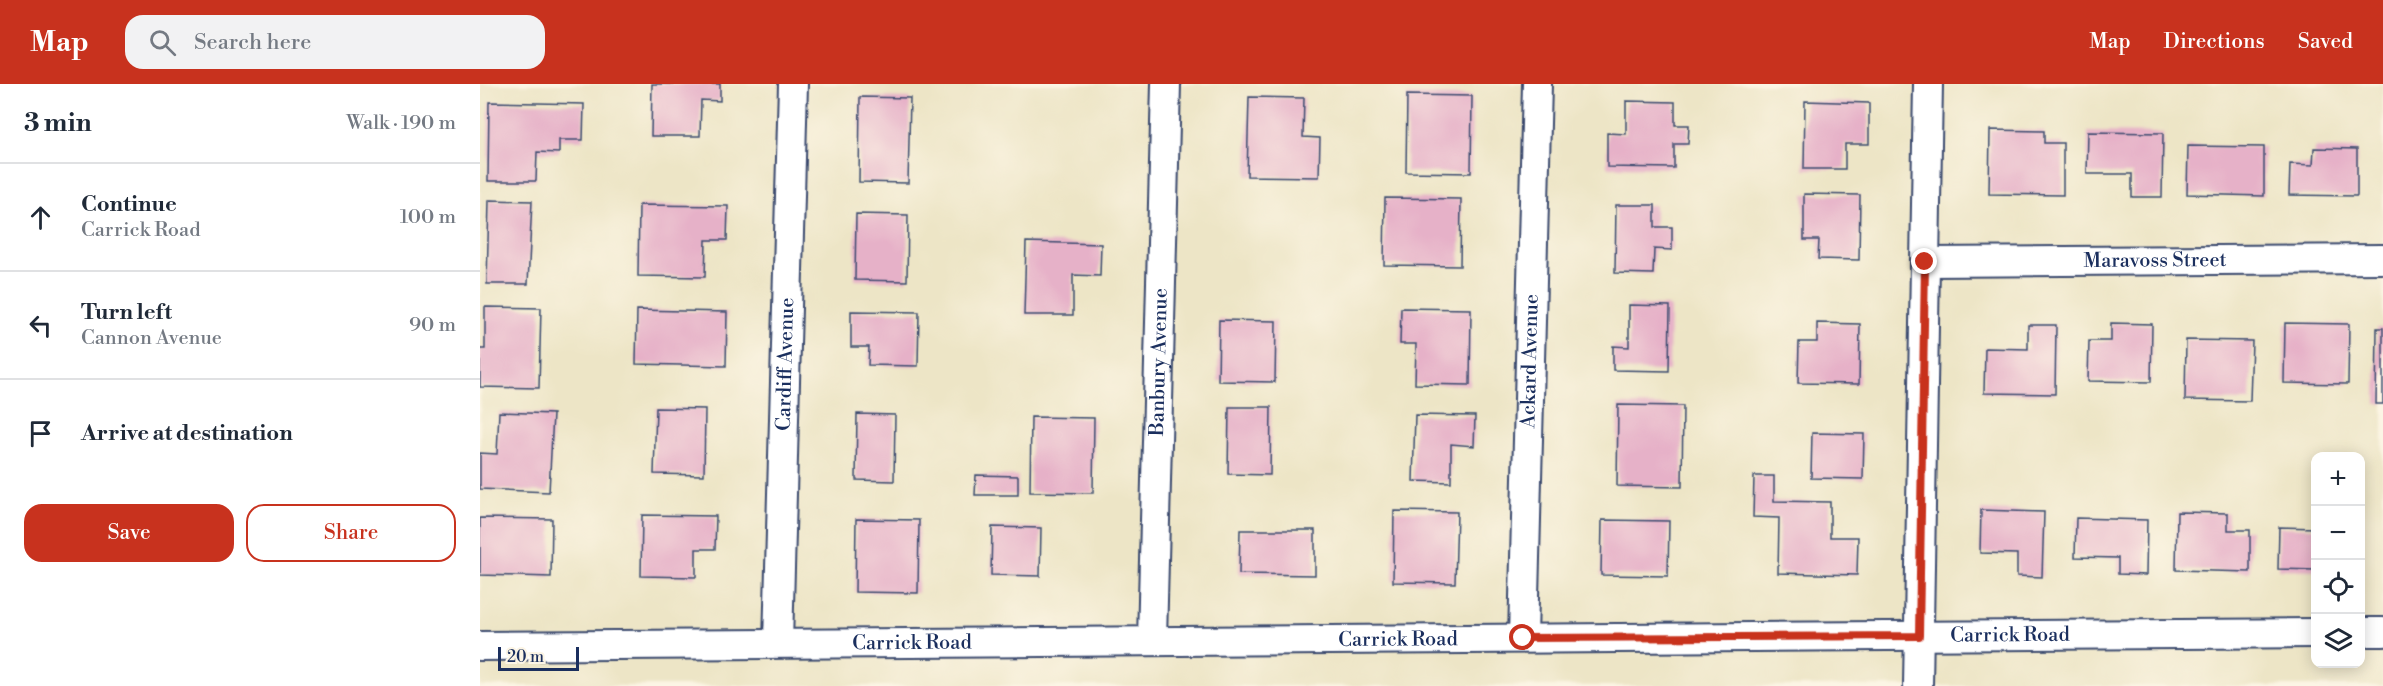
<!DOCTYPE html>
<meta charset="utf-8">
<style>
:root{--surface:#fff;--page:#f2f2f3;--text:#1f2937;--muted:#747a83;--line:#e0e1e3;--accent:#c8321e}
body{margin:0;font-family:"Libre Bodoni",serif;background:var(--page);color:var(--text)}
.controls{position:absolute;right:18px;bottom:18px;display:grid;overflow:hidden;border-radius:12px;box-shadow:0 3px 15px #0003}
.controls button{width:54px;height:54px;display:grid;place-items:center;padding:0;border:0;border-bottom:2px solid var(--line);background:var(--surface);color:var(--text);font:30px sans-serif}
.scale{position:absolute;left:18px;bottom:15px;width:81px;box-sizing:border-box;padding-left:6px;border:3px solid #1b2f5e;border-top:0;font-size:16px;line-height:21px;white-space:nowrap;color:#1b2f5e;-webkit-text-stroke:4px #fcf5e5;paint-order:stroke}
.stop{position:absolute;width:18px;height:18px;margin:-14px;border:4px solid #c8321e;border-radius:50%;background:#fff}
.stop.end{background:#c8321e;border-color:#fff;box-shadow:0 2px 6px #0008}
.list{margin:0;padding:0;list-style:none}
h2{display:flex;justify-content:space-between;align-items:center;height:78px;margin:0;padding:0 24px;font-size:26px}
h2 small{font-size:20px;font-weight:400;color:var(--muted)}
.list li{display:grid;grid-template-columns:39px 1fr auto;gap:18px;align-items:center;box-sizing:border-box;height:108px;padding:0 24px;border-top:2px solid var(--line)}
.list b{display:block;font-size:22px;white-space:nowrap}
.list p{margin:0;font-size:20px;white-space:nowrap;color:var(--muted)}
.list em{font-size:20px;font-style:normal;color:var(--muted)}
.actions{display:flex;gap:12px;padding:18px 24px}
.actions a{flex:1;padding:14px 0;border:2px solid var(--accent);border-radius:18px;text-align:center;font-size:21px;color:var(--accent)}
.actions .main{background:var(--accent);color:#fff}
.icon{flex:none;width:33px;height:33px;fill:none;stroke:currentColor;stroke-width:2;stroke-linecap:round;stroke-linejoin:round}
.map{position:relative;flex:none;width:1903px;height:602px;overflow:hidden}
header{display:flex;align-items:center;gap:36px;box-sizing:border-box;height:84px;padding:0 30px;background:var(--accent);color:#fff}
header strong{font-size:28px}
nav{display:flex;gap:33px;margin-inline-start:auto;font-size:21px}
.search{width:420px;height:54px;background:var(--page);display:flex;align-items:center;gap:15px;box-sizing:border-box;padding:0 21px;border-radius:18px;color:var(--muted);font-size:22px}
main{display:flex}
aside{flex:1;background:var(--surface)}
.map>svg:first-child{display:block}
</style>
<header>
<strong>Map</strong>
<div class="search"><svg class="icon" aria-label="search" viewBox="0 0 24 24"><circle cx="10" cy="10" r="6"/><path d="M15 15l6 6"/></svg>Search here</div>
<nav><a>Map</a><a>Directions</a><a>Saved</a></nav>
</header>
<main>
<aside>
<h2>3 min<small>Walk · 190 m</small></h2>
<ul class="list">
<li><svg class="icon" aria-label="ahead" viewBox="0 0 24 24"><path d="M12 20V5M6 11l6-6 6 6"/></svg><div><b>Continue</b><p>Carrick Road</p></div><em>100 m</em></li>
<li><svg class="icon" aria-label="left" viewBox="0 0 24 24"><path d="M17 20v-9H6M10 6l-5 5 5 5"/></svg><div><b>Turn left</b><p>Cannon Avenue</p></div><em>90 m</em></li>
<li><svg class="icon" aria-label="arrive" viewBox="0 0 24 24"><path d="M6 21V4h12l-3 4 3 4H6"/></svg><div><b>Arrive at destination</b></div></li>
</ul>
<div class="actions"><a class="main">Save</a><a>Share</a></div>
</aside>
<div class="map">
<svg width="1903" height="602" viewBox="0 0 1903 602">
<rect width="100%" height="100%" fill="#fcf5e5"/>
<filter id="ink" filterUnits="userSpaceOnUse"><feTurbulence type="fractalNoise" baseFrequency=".0167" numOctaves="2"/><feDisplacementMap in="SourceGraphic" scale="12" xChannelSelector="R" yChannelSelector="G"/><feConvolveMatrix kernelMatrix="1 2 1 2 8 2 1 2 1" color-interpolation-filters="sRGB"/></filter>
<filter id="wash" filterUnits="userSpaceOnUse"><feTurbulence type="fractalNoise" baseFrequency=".008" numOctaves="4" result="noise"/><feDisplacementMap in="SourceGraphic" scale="24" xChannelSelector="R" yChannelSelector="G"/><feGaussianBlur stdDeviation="1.35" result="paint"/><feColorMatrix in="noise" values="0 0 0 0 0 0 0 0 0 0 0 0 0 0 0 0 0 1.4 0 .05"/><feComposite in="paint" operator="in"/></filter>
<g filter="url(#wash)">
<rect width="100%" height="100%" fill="#ede5c6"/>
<g id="blocks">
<g fill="#e6b1c8">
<path d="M 172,0 L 240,0 L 240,17 L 221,16 L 220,52 L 171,52 Z"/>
<path d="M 927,11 L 992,12 L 991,89 L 926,88 Z"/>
<path d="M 380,13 L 430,14 L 428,99 L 379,98 Z"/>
<path d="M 769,13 L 824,14 L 823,53 L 840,54 L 839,93 L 767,92 Z"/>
<path d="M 1146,17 L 1195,18 L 1195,41 L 1209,41 L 1208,60 L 1194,60 L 1194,84 L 1127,83 L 1127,49 L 1146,50 Z"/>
<path d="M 1325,17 L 1389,19 L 1389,60 L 1365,60 L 1365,85 L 1324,85 Z"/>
<path d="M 9,18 L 104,20 L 103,56 L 79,56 L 79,69 L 57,68 L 56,97 L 8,97 Z"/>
<path d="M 1510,46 L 1564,47 L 1564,59 L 1583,59 L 1583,111 L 1509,110 Z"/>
<path d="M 1608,48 L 1683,49 L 1682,113 L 1652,113 L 1652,90 L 1607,90 Z"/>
<path d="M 1708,62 L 1784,63 L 1784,112 L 1707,110 Z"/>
<path d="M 1834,64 L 1877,65 L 1877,112 L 1809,111 L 1810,80 L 1833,81 Z"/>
<path d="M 1324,110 L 1380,111 L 1379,176 L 1338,175 L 1339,156 L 1324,156 Z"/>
<path d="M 905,114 L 981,115 L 980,182 L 904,181 Z"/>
<path d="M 9,116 L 52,117 L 48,200 L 7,200 Z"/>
<path d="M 159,121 L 248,122 L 247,156 L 226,156 L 225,193 L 158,192 Z"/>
<path d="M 1136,121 L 1175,121 L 1175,143 L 1192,143 L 1192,166 L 1174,165 L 1173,190 L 1135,189 Z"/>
<path d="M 376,130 L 428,131 L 427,197 L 375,196 Z"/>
<path d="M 546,158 L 621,160 L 620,192 L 593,191 L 593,231 L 544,231 Z"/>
<path d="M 1149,221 L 1190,222 L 1189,287 L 1133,286 L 1133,262 L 1149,263 Z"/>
<path d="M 5,223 L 61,224 L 59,304 L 0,303 L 0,265 L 5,265 Z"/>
<path d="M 921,224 L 991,225 L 990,301 L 935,300 L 936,260 L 920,260 Z"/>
<path d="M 157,226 L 247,228 L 246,282 L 156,280 Z"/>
<path d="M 371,227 L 439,228 L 438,282 L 388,281 L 389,263 L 371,263 Z"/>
<path d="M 739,236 L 796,237 L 795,298 L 738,297 Z"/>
<path d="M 1337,239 L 1380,240 L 1379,300 L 1318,299 L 1319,258 L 1337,258 Z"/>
<path d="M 1631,239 L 1672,240 L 1671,298 L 1608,297 L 1609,257 L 1631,257 Z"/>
<path d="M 1805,239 L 1869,240 L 1868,300 L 1804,299 Z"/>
<path d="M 1548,241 L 1576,241 L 1575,310 L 1504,309 L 1505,264 L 1548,265 Z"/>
<path d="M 1897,244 L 1903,244 L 1903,320 L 1896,320 Z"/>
<path d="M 1706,256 L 1772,257 L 1770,317 L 1705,316 Z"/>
<path d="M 1138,321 L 1203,322 L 1202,403 L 1137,402 Z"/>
<path d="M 749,323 L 791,323 L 790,391 L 748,390 Z"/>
<path d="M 176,324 L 225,325 L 224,391 L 174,390 Z"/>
<path d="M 19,328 L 73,330 L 69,408 L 0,405 L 0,369 L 17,370 Z"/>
<path d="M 377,330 L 415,331 L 414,397 L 376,396 Z"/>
<path d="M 935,331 L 995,332 L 994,362 L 971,360 L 971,398 L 933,397 Z"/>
<path d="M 551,333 L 614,334 L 613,409 L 550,408 Z"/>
<path d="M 1332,349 L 1384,350 L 1383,395 L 1331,394 Z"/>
<path d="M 496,391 L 538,392 L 538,411 L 495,411 Z"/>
<path d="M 1274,392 L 1294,392 L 1294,417 L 1350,418 L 1350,453 L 1378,453 L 1377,491 L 1298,489 L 1299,434 L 1273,433 Z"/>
<path d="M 1501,426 L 1564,428 L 1562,493 L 1537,492 L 1537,470 L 1500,469 Z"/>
<path d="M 914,427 L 977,428 L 975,499 L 913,498 Z"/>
<path d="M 1697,428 L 1748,429 L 1748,446 L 1770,446 L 1770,488 L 1696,486 Z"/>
<path d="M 162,431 L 236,432 L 235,465 L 216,465 L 216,493 L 161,492 Z"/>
<path d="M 0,434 L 72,435 L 71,493 L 0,491 Z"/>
<path d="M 1596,434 L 1667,436 L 1666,491 L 1638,490 L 1638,474 L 1595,473 Z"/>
<path d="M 376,435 L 439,436 L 438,509 L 375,508 Z"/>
<path d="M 1122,436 L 1189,437 L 1188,492 L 1121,491 Z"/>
<path d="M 512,443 L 561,444 L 560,492 L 511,491 Z"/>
<path d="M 1799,443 L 1836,444 L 1836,486 L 1798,485 Z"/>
<path d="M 760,446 L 835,446 L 835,491 L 759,490 Z"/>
</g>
</g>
</g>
<g filter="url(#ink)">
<use href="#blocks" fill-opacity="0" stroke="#3a4a6e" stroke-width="1.5"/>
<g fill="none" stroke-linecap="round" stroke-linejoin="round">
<defs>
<g id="street">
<path id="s1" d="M 1445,178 L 1903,175"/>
<path d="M 1880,548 L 1903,548"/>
<path id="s2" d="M 1043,553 L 1057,0"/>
<path id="s3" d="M 672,556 L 686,0"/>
<path id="s4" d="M 298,559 L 313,0"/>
<path id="s5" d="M 0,562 L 1836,549"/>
<path d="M 1438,602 L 1448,0"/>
</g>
</defs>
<use href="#street" stroke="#3a4a6e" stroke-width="32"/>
<use href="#street" stroke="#fff" stroke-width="28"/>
</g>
</g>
<g fill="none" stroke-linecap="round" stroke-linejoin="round" filter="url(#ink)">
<path stroke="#c8321e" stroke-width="8" d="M 1043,554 L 1439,552 L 1445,178"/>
</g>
<g text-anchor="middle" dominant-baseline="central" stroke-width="6" stroke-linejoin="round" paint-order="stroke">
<g font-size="20" fill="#1b2f5e" stroke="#fcf5e5">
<text stroke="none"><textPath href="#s1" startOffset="230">Maravoss Street</textPath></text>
<text stroke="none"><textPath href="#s2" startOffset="276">Ackard Avenue</textPath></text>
<text stroke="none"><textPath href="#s3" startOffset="278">Banbury Avenue</textPath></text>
<text stroke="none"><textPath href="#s4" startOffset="279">Cardiff Avenue</textPath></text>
<text stroke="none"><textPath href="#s5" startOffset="1530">Carrick Road</textPath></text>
<text stroke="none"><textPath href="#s5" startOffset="918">Carrick Road</textPath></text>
<text stroke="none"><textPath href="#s5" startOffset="432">Carrick Road</textPath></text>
</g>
</g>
</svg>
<div class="controls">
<button>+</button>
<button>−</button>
<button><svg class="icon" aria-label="locate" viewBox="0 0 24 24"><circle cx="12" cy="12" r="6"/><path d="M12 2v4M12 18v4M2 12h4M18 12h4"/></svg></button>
<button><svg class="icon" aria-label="layers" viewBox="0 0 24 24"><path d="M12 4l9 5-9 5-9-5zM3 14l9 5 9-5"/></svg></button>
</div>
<div class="scale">20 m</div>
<div class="stop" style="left:1043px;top:554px"></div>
<div class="stop end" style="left:1445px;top:178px"></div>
</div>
</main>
